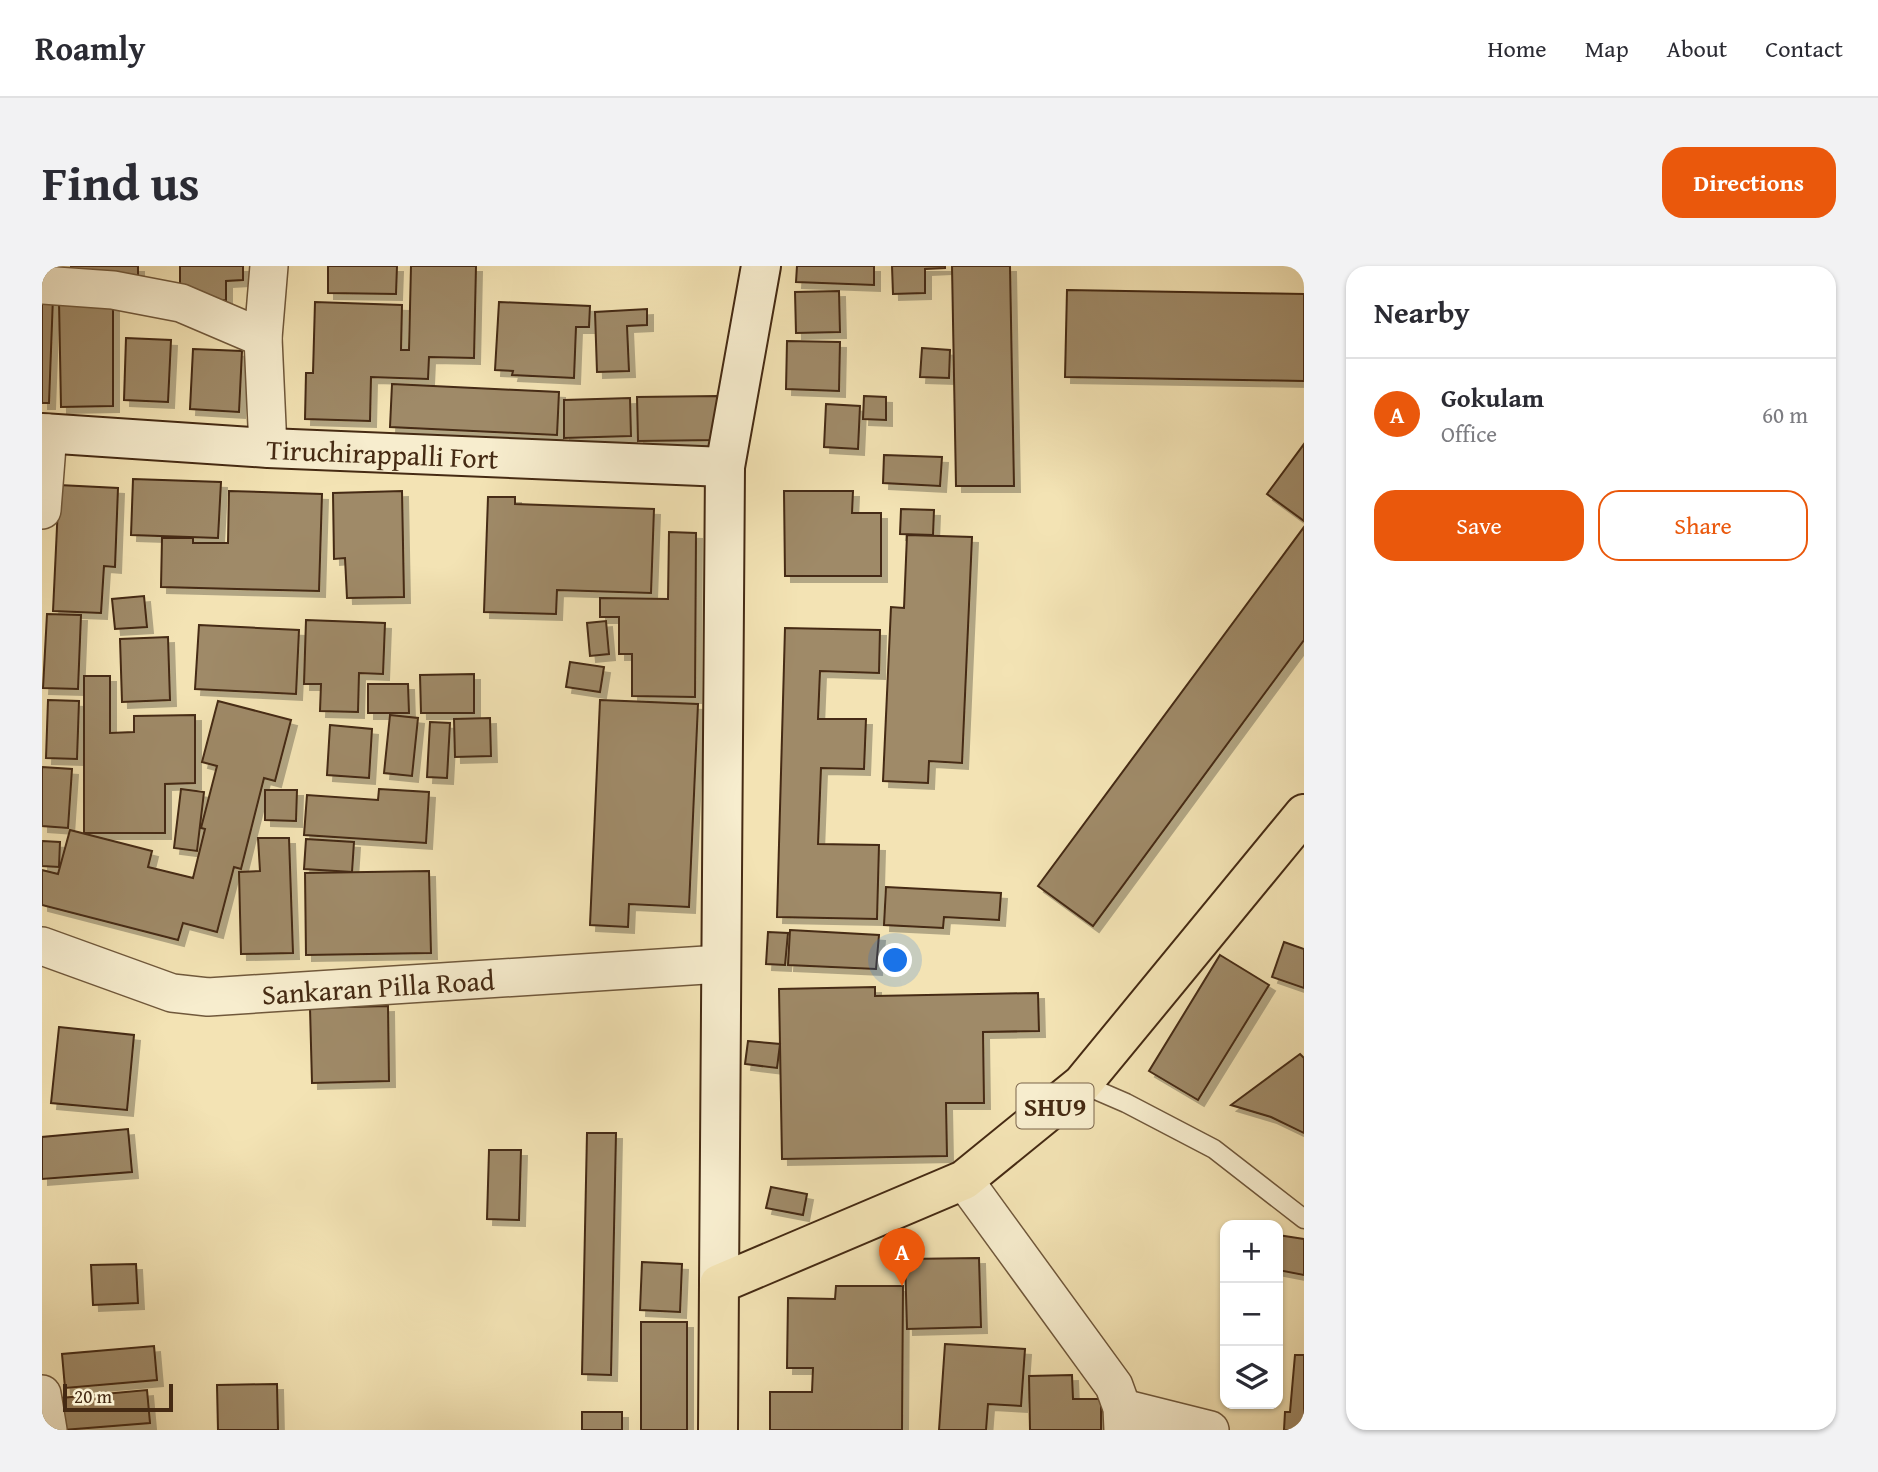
<!DOCTYPE html>
<meta charset="utf-8">
<style>
:root{--surface:#fff;--page:#f2f2f3;--text:#2b2b33;--muted:#7c7c81;--line:#e1e1e2;--accent:#ea580c}
body{margin:0;font-family:"Gentium Book Plus",serif;background:var(--page);color:var(--text)}
.controls{position:absolute;right:21px;bottom:21px;display:grid;overflow:hidden;border-radius:14px;box-shadow:0 2px 5px #0004}
.controls button{width:63px;height:63px;display:grid;place-items:center;padding:0;border:0;border-bottom:2px solid var(--line);background:var(--surface);color:var(--text);font:35px sans-serif}
.scale{position:absolute;left:21px;bottom:18px;width:110px;box-sizing:border-box;padding-left:7px;border:4px solid #452a13;border-top:0;font-size:19px;line-height:24px;white-space:nowrap;color:#452a13;-webkit-text-stroke:5px #f7edce;paint-order:stroke}
.you{position:absolute;left:854px;top:695px;width:24px;height:24px;margin:-18px;border:5px solid #fff;border-radius:50%;background:#1a73e8;box-shadow:0 0 0 10px #1a73e833}
.badge{display:grid;place-items:center;width:46px;height:46px;border-radius:50%;background:var(--accent);color:#fff;font-size:23px;font-weight:700}
.pin{position:absolute;translate:-50% -58px;filter:drop-shadow(0 2px 4px #0008)}
.pin::after{content:'';position:absolute;top:37px;width:24px;height:21px;background:inherit;clip-path:polygon(0 0,100% 0,50% 100%)}
.list{margin:0;padding:0;list-style:none}
h2{display:flex;justify-content:space-between;align-items:center;height:91px;margin:0;padding:0 28px;font-size:30px}
h2 small{font-size:23px;font-weight:400;color:var(--muted)}
.list li{display:grid;grid-template-columns:46px 1fr auto;gap:21px;align-items:center;box-sizing:border-box;height:112px;padding:0 28px;border-top:2px solid var(--line)}
.list b{display:block;font-size:26px;white-space:nowrap}
.list p{margin:0;font-size:23px;white-space:nowrap;color:var(--muted)}
.list em{font-size:23px;font-style:normal;color:var(--muted)}
.actions{display:flex;gap:14px;padding:21px 28px}
.actions a{flex:1;padding:16px 0;border:2px solid var(--accent);border-radius:21px;text-align:center;font-size:24px;color:var(--accent)}
.actions .main{background:var(--accent);color:#fff}
.icon{flex:none;width:38px;height:38px;fill:none;stroke:currentColor;stroke-width:2;stroke-linecap:round;stroke-linejoin:round}
.map{position:relative;flex:none;width:1262px;height:1164px;overflow:hidden;border-radius:21px}
header{display:flex;align-items:center;gap:42px;box-sizing:border-box;height:98px;padding:0 35px;background:var(--surface);border-bottom:2px solid var(--line)}
header strong{font-size:33px}
nav{display:flex;gap:38px;margin-inline-start:auto;font-size:24px}
.intro{display:flex;align-items:center;justify-content:space-between;box-sizing:border-box;height:168px;padding:0 42px}
h1{margin:0;font-size:49px}
.button{padding:18px 32px;border-radius:21px;background:var(--accent);color:#fff;font-size:24px;font-weight:700}
main{display:flex;gap:42px;padding:0 42px}
aside{flex:1;background:var(--surface);border-radius:21px;box-shadow:0 2px 5px #0004}
.map>svg:first-child{display:block}
</style>
<header>
<strong>Roamly</strong>
<nav><a>Home</a><a>Map</a><a>About</a><a>Contact</a></nav>
</header>
<div class="intro"><h1>Find us</h1><a class="button">Directions</a></div>
<main>
<div class="map">
<svg width="1262" height="1164" viewBox="0 0 1262 1164">
<defs>
<filter id="shadow"><feDropShadow dx="6" dy="6" stdDeviation="0" flood-color="#0004"/></filter>
</defs>
<rect width="100%" height="100%" fill="#f3e3b4"/>
<filter id="stains"><feTurbulence type="fractalNoise" baseFrequency=".00286" numOctaves="4"/><feColorMatrix values="0 0 0 0 .2 0 0 0 0 .09 0 0 0 0 .02 0 0 0 .5 -.17"/></filter>
<radialGradient id="worn" r=".72"><stop offset=".6" stop-color="#630" stop-opacity="0"/><stop offset="1" stop-color="#630" stop-opacity=".3"/></radialGradient>
<g fill="#9f8a67" stroke="#452a13" stroke-width="2" filter="url(#shadow)">
<path d="M 29,0 L 96,0 L 96,15 L 29,14 Z"/>
<path d="M 138,0 L 201,0 L 201,14 L 184,15 L 184,34 L 138,35 Z"/>
<path d="M 286,0 L 355,0 L 354,28 L 286,27 Z"/>
<path d="M 369,0 L 434,0 L 432,92 L 387,91 L 386,113 L 329,111 L 328,155 L 263,153 L 264,107 L 271,107 L 273,36 L 360,39 L 359,84 L 367,84 Z"/>
<path d="M 755,0 L 832,0 L 832,19 L 754,16 Z"/>
<path d="M 850,0 L 903,0 L 903,2 L 883,3 L 883,27 L 851,28 Z"/>
<path d="M 910,0 L 968,0 L 972,220 L 914,220 Z"/>
<path d="M 1025,24 L 1262,28 L 1262,115 L 1023,111 Z"/>
<path d="M 797,25 L 798,66 L 754,67 L 753,26 Z"/>
<path d="M 0,31 L 11,31 L 7,137 L 0,137 Z"/>
<path d="M 17,35 L 71,35 L 71,140 L 19,141 Z"/>
<path d="M 457,36 L 548,40 L 547,61 L 534,61 L 532,112 L 470,109 L 471,105 L 453,104 Z"/>
<path d="M 605,43 L 605,59 L 585,60 L 587,105 L 555,106 L 553,46 Z"/>
<path d="M 84,72 L 129,74 L 126,136 L 82,134 Z"/>
<path d="M 745,75 L 798,76 L 797,125 L 744,123 Z"/>
<path d="M 880,82 L 908,84 L 907,112 L 878,111 Z"/>
<path d="M 151,83 L 200,85 L 197,146 L 148,143 Z"/>
<path d="M 350,118 L 517,126 L 515,169 L 348,161 Z"/>
<path d="M 675,130 L 676,174 L 596,175 L 595,131 Z"/>
<path d="M 822,130 L 844,131 L 844,154 L 821,153 Z"/>
<path d="M 588,132 L 589,170 L 522,172 L 522,134 Z"/>
<path d="M 784,138 L 818,140 L 816,183 L 782,181 Z"/>
<path d="M 1262,178 L 1262,255 L 1225,228 Z"/>
<path d="M 842,189 L 900,191 L 898,220 L 841,217 Z"/>
<path d="M 91,213 L 179,216 L 176,272 L 89,269 Z"/>
<path d="M 17,219 L 76,222 L 73,301 L 62,300 L 59,347 L 11,345 Z"/>
<path d="M 187,225 L 280,228 L 277,325 L 119,321 L 120,272 L 151,272 L 151,277 L 186,277 Z"/>
<path d="M 360,225 L 362,331 L 305,332 L 303,292 L 292,293 L 291,227 Z"/>
<path d="M 742,225 L 811,225 L 810,247 L 839,247 L 839,310 L 743,310 Z"/>
<path d="M 446,231 L 473,231 L 473,238 L 612,243 L 609,327 L 515,324 L 514,348 L 442,346 Z"/>
<path d="M 859,243 L 892,244 L 891,269 L 858,268 Z"/>
<path d="M 1262,261 L 1262,374 L 1051,660 L 996,620 Z"/>
<path d="M 627,266 L 654,267 L 653,431 L 590,430 L 590,388 L 577,388 L 577,351 L 558,351 L 558,332 L 626,333 Z"/>
<path d="M 865,269 L 930,271 L 920,497 L 887,495 L 886,517 L 841,515 L 849,341 L 862,342 Z"/>
<path d="M 102,330 L 105,361 L 73,363 L 70,333 Z"/>
<path d="M 5,348 L 39,349 L 36,423 L 1,422 Z"/>
<path d="M 264,354 L 343,357 L 341,408 L 317,407 L 316,446 L 278,445 L 279,418 L 262,418 Z"/>
<path d="M 564,355 L 567,388 L 548,390 L 545,357 Z"/>
<path d="M 157,359 L 257,364 L 254,428 L 153,423 Z"/>
<path d="M 743,362 L 838,364 L 837,407 L 778,405 L 776,453 L 824,453 L 822,503 L 779,502 L 776,578 L 837,579 L 835,653 L 735,651 Z"/>
<path d="M 126,371 L 128,434 L 80,436 L 78,373 Z"/>
<path d="M 528,396 L 562,401 L 558,426 L 524,421 Z"/>
<path d="M 432,408 L 432,447 L 379,447 L 378,409 Z"/>
<path d="M 42,410 L 68,410 L 68,467 L 92,466 L 92,450 L 153,449 L 153,517 L 123,518 L 123,567 L 42,567 Z"/>
<path d="M 326,418 L 366,418 L 367,447 L 326,447 Z"/>
<path d="M 6,434 L 37,435 L 35,493 L 4,492 Z"/>
<path d="M 558,434 L 656,438 L 647,641 L 587,638 L 586,661 L 548,659 Z"/>
<path d="M 176,435 L 249,454 L 233,515 L 222,512 L 199,603 L 192,601 L 175,666 L 141,657 L 136,674 L 0,639 L 0,604 L 16,608 L 28,564 L 110,585 L 106,601 L 151,612 L 163,563 L 159,562 L 175,500 L 160,496 Z"/>
<path d="M 348,449 L 376,452 L 370,510 L 342,507 Z"/>
<path d="M 448,452 L 449,490 L 413,491 L 412,453 Z"/>
<path d="M 388,456 L 408,457 L 405,512 L 385,511 Z"/>
<path d="M 288,459 L 330,463 L 327,512 L 285,509 Z"/>
<path d="M 0,501 L 30,503 L 26,562 L 0,560 Z"/>
<path d="M 139,523 L 162,526 L 155,585 L 132,582 Z"/>
<path d="M 337,523 L 387,526 L 384,577 L 262,569 L 265,529 L 336,534 Z"/>
<path d="M 223,524 L 255,524 L 254,555 L 223,554 Z"/>
<path d="M 216,572 L 247,572 L 251,687 L 199,688 L 197,606 L 218,605 Z"/>
<path d="M 264,573 L 312,576 L 310,606 L 262,603 Z"/>
<path d="M 0,575 L 18,576 L 17,601 L 0,600 Z"/>
<path d="M 387,605 L 389,687 L 264,689 L 263,607 Z"/>
<path d="M 844,621 L 959,627 L 957,654 L 902,651 L 901,662 L 842,659 Z"/>
<path d="M 748,664 L 837,669 L 834,703 L 746,699 Z"/>
<path d="M 726,666 L 746,667 L 743,699 L 724,698 Z"/>
<path d="M 1242,676 L 1262,683 L 1262,722 L 1230,711 Z"/>
<path d="M 1178,689 L 1227,719 L 1156,834 L 1107,805 Z"/>
<path d="M 833,721 L 833,730 L 996,727 L 997,765 L 941,766 L 942,837 L 904,837 L 905,890 L 740,893 L 737,723 Z"/>
<path d="M 346,740 L 347,815 L 270,817 L 268,742 Z"/>
<path d="M 17,761 L 92,769 L 85,844 L 9,837 Z"/>
<path d="M 706,775 L 738,778 L 735,802 L 703,798 Z"/>
<path d="M 1258,788 L 1262,792 L 1262,867 L 1229,851 L 1189,839 Z"/>
<path d="M 86,863 L 90,906 L 0,913 L 0,871 Z"/>
<path d="M 545,867 L 574,867 L 569,1109 L 540,1108 Z"/>
<path d="M 447,884 L 479,884 L 477,954 L 445,953 Z"/>
<path d="M 729,921 L 765,928 L 761,949 L 724,942 Z"/>
<path d="M 1236,969 L 1262,973 L 1262,1009 L 1236,1004 Z"/>
<path d="M 937,992 L 939,1061 L 865,1063 L 863,993 Z"/>
<path d="M 600,996 L 640,998 L 638,1046 L 598,1044 Z"/>
<path d="M 94,998 L 96,1037 L 51,1039 L 49,999 Z"/>
<path d="M 794,1020 L 861,1020 L 860,1164 L 728,1164 L 728,1126 L 770,1126 L 771,1102 L 745,1102 L 746,1032 L 793,1033 Z"/>
<rect x="599" y="1056" width="46" height="108"/>
<path d="M 903,1078 L 983,1083 L 979,1140 L 946,1138 L 944,1164 L 897,1164 Z"/>
<path d="M 112,1080 L 115,1114 L 23,1122 L 20,1088 Z"/>
<path d="M 1253,1089 L 1262,1089 L 1262,1164 L 1242,1164 L 1243,1146 L 1248,1146 Z"/>
<path d="M 1030,1109 L 1031,1133 L 1059,1133 L 1059,1164 L 988,1164 L 987,1110 Z"/>
<path d="M 235,1118 L 236,1164 L 176,1164 L 175,1119 Z"/>
<path d="M 105,1124 L 108,1157 L 21,1164 L 19,1132 Z"/>
<rect x="540" y="1146" width="40" height="18"/>
</g>
<g fill="none" stroke-linecap="round" stroke-linejoin="round">
<defs>
<path id="lane" d="M 1040,818 L 1084,837 L 1172,883 L 1262,953"/>
<g id="street">
<path d="M 0,19 L 71,24 L 139,37 L 221,72"/>
<path d="M 226,182 L 221,72 L 227,0"/>
<path d="M 0,244 L 6,167"/>
<path id="s1" d="M 0,680 L 130,727 L 166,731 L 679,698"/>
<path d="M 922,914 L 1072,1120 L 1080,1142 L 1081,1164"/>
<path d="M 0,1128 L 6,1164"/>
<path d="M 1080,1142 L 1168,1164"/>
</g>
<g id="secondary">
<path id="s2" d="M 0,167 L 226,182 L 683,201"/>
<path d="M 677,1018 L 683,201 L 719,0"/>
</g>
<path id="primary" d="M 676,1164 L 677,1018 L 922,914 L 1040,818 L 1262,548"/>
</defs>
<use href="#lane" stroke="#70583b" stroke-width="21"/>
<use href="#street" stroke="#70583b" stroke-width="40"/>
<use href="#secondary" stroke="#452a13" stroke-width="42"/>
<use href="#primary" stroke="#452a13" stroke-width="42"/>
<use href="#lane" stroke="#f7edce" stroke-width="18"/>
<use href="#street" stroke="#f7edce" stroke-width="37"/>
<use href="#secondary" stroke="#f7edce" stroke-width="38"/>
<use href="#primary" stroke="#f3e3b4" stroke-width="38"/>
</g>
<g text-anchor="middle" dominant-baseline="central" stroke-width="5" stroke-linejoin="round" paint-order="stroke">
<rect fill="#f7edce" stroke="#7a644b" stroke-width="2" x="974.5" y="817.5" width="77" height="45" rx="5"/>
<g font-size="26" font-weight="bold" fill="#452a13">
<text x="1013" y="840">SHU9</text>
</g>
<g font-size="28" fill="#452a13" stroke="#f7edce">
<text stroke="none"><textPath href="#s2" startOffset="341">Tiruchirappalli Fort</textPath></text>
<text stroke="none"><textPath href="#s1" startOffset="345">Sankaran Pilla Road</textPath></text>
</g>
</g>
<rect width="100%" height="100%" filter="url(#stains)"/>
<rect width="100%" height="100%" fill="url(#worn)"/>
</svg>
<div class="controls">
<button>+</button>
<button>−</button>
<button><svg class="icon" aria-label="layers" viewBox="0 0 24 24"><path d="M12 4l9 5-9 5-9-5zM3 14l9 5 9-5"/></svg></button>
</div>
<div class="scale">20 m</div>
<div class="you"></div>
<div class="pin badge" style="left:860px;top:1020px">A</div>
</div>
<aside>
<h2>Nearby<small></small></h2>
<ul class="list">
<li><span class="badge">A</span><div><b>Gokulam</b><p>Office</p></div><em>60 m</em></li>
</ul>
<div class="actions"><a class="main">Save</a><a>Share</a></div>
</aside>
</main>
